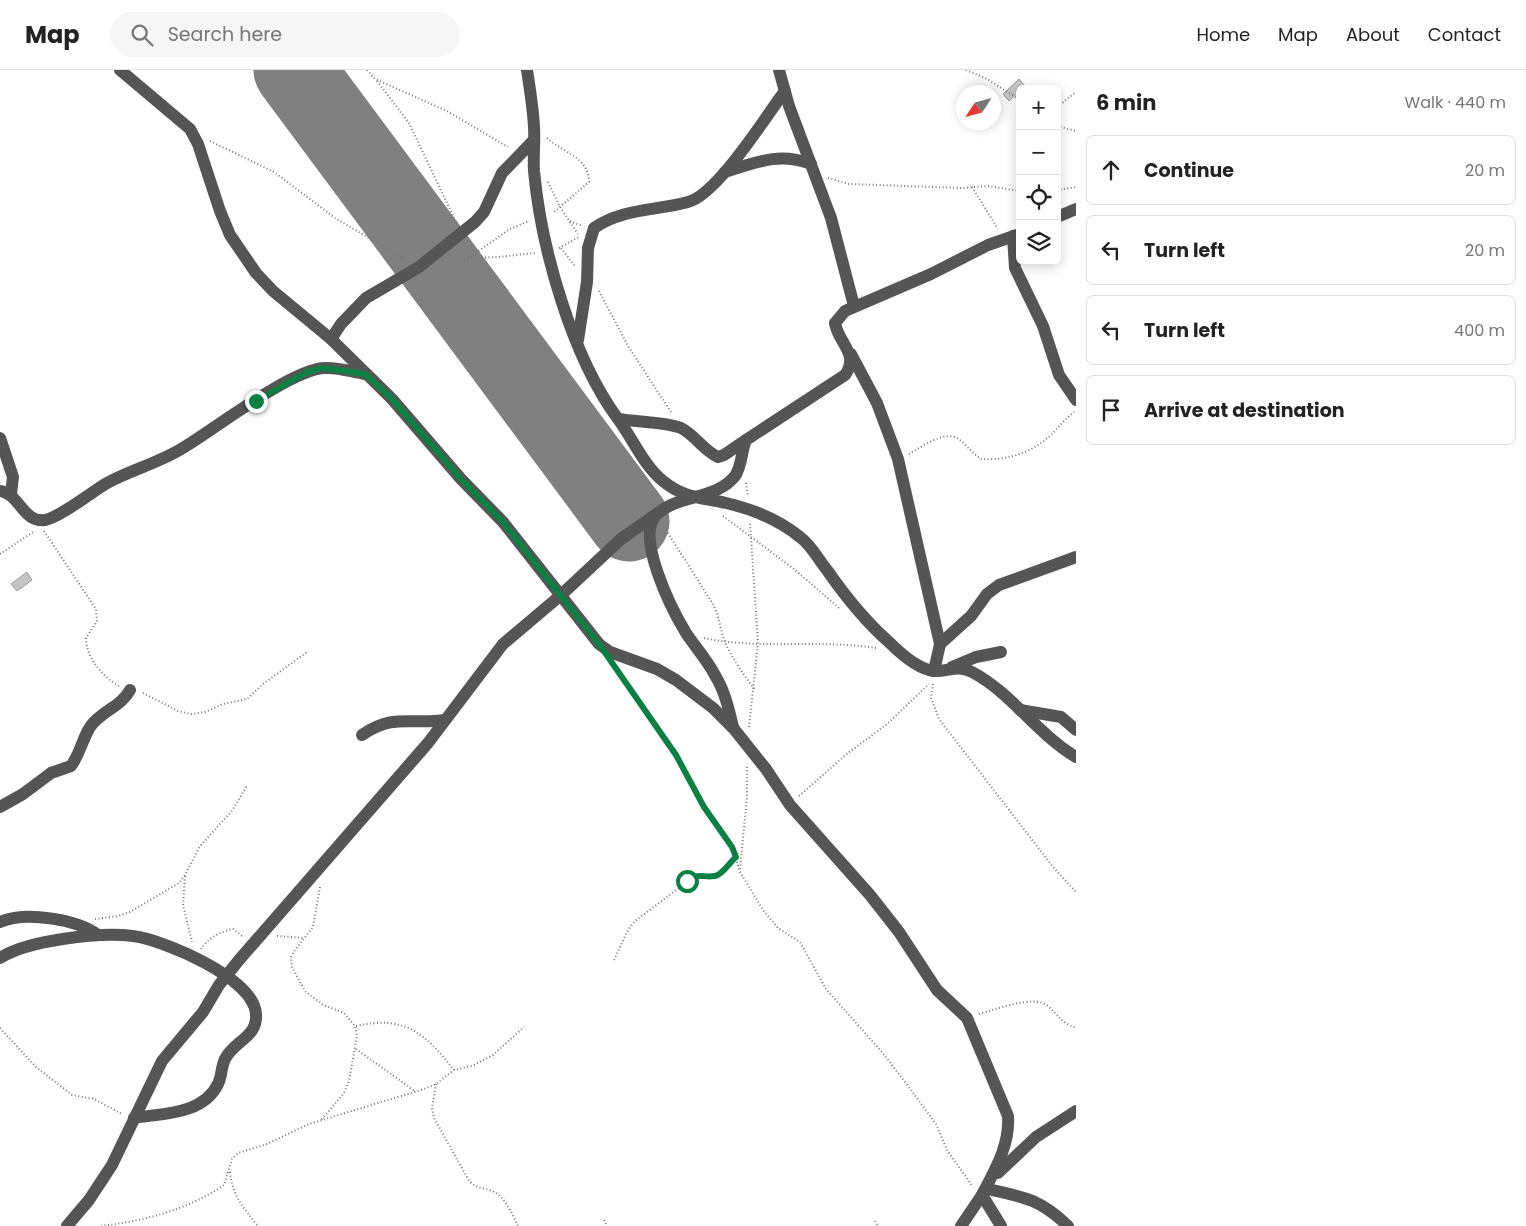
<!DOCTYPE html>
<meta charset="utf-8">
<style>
:root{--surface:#fff;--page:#f6f6f6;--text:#222;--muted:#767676;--line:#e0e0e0}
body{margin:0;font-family:Poppins,sans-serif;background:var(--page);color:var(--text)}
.controls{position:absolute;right:15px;top:15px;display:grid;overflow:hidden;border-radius:8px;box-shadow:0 2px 12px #0003}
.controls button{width:45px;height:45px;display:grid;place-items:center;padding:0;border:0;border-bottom:1px solid var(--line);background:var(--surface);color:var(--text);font:25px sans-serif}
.compass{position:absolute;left:956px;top:15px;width:45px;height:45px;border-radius:50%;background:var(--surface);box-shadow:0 2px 12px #0003;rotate:234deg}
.stop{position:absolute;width:15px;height:15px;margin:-11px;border:4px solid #0b8043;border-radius:50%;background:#fff}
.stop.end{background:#0b8043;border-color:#fff;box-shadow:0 1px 5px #0008}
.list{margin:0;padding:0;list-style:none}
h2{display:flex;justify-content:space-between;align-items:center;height:65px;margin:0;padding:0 20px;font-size:21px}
h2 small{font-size:16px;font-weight:400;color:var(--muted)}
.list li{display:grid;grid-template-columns:32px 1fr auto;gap:15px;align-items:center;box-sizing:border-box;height:70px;margin:0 10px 10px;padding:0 10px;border:1px solid var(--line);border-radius:8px}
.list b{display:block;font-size:19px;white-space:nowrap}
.list em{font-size:16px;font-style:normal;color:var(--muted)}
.icon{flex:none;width:28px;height:28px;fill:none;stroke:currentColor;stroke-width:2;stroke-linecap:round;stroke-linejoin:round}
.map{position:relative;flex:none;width:1076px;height:1156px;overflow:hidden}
header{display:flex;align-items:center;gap:30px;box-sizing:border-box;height:70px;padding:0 25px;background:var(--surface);border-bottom:1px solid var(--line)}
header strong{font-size:24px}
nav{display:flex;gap:28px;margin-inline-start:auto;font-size:18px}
.search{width:350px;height:45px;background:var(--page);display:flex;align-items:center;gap:12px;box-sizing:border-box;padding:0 18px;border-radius:28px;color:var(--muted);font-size:19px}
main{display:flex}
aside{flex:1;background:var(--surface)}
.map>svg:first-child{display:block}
</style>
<header>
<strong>Map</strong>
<div class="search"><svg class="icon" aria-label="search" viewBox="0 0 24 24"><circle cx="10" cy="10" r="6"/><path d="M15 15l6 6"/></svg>Search here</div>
<nav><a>Home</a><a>Map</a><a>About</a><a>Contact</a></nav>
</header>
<main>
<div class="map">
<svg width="1076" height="1156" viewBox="0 0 1076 1156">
<rect width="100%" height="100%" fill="#fff"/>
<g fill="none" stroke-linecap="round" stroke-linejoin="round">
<path stroke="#808080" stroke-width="81" d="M 294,0 L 629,451"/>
</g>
<g fill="#c4c4c4" stroke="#999">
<path d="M 1019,9 L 1025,16 L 1009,31 L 1003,24 Z"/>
<path d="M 27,502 L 32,510 L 17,521 L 11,514 Z"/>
</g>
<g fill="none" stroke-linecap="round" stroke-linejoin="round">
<g stroke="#777" stroke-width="2" stroke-dasharray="1 2.5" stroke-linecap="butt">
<path d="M 367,0 L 375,9 L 447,41 L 508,77"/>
<path d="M 966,0 L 987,9 L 1020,30"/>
<path d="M 377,11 L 409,53 L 456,152"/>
<path d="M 1057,37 L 1076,22"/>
<path d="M 1057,56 L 1076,61"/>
<path d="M 547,68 C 563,83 589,87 589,112 L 553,143"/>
<path d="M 210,71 L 274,102 L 335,148 L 406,190"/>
<path d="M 828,108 L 849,114 L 963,118 L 988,116 L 1020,121"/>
<path d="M 548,112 L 560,137 L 578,164"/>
<path d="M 972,117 L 998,159"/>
<path d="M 1057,120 L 1076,117"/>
<path d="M 570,151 L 582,156"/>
<path d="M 559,178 L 579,167"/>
<path d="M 561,178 L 575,196"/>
<path d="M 450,189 L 498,187 L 535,183"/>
<path d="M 467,189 L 510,159 L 529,151"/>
<path d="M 599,221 L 628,276 L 671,342"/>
<path d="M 909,384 C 921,377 943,361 957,368 C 966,374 972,383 981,389 C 1003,391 1029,384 1046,369 C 1057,361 1062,351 1074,342"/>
<path d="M 746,413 L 748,426"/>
<path d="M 723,446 L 794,499 L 839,538"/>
<path d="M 664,457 L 713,534 C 719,546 720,559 725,572 C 732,589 744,605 755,620"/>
<path d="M 44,461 L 96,539 L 97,551 L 86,568 C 86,588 103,607 119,616"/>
<path d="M 0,484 L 33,462"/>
<path d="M 704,568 C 759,580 819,569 876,578"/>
<path d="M 614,597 L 676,685 L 704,737 L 732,777 L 740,802 L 763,840 L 778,858 L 800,872 L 826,919 L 881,981 L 902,1008 L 936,1054 L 947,1080 L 973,1117"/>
<path d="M 933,614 L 931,628 L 939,649 L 1053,797 L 1076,822"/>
<path d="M 143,623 L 178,641 L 191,644 L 205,642 L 223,634 L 247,629 L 263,614 L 307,582"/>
<path d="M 749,657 L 758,573 L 750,453"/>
<path d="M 799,726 L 848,683 L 886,655 L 929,614"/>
<path d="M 740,799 L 747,727 L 747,694"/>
<path d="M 185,806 L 183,835 L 192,872"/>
<path d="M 320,817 L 313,857 L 295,880 L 291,887 L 292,897 L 305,921 L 323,935 L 344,943 L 355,956 L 357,966 L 349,1011 L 344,1023 L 321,1050"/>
<path d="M 95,849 L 118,846 L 130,842 L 179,813 L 185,805 L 200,776 L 231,742 L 247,716"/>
<path d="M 277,866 L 304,868"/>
<path d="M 201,879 C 207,869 221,861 233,859 L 242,866"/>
<path d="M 614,890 L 628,860 L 635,851 L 695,806 L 702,804 L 715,806 L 736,787"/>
<path d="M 979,944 C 995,940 1034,924 1048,936 C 1060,947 1059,951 1076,958"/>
<path d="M 356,956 C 405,945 425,963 454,1000"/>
<path d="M 0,958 L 36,997 L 72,1025 L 94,1029 L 122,1044"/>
<path d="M 356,979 L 416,1022"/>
<path d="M 436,1014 L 432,1038 L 434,1048 L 468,1109 C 475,1119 482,1117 492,1121 C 505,1126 512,1144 518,1156"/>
<path d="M 230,1102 C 232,1125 244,1139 258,1156"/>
<path d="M 604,1150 L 607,1156"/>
<path d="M 875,1151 L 878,1156"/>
<path d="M 101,1156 C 144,1151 187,1140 224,1115 L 232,1089 L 238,1083 L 267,1074 L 309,1054 L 424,1019 L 436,1014 L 454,1000 L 472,996 L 493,985 L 524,957"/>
</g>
<g stroke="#555" stroke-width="12">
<path d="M 120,0 L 190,59 L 198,74 L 220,141 L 230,165 L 256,203 L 273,221 L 331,269 L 392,329 L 461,409 L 503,452 L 599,574 L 610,582 L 657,599 L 676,610 L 713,638 L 734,659 L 766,699 L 790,735 L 870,825 L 899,862 L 937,920 L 967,948 L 1008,1046 C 1010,1075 995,1100 982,1125 L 1001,1156"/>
<path d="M 527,0 C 530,19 533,38 534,57 C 535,72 533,86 534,101 C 541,178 572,287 618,349 C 633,369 644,396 663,411 C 685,429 701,427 726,433 C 752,439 779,450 800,467 C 812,476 818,489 827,500 C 845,526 866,552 890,573 C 901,584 918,599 934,601 C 949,602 956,594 972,602 C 1012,623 1037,664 1076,687"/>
<path d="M 779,0 L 789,36 L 831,148 L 854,236"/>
<path d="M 725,102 C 757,92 779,82 811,94"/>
<path d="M 1057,147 L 1076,139"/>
<path d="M 1013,166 L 1015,198 L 1043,256 L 1059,305 L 1076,330"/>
<path d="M 331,269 L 341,254 L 366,228 L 419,197 L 475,152 L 484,142 L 502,103 L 534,70"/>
<path d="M 578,270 L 587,212 L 588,178 L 594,158 C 623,138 656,141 688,132 C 717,125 766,46 785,21"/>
<path d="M 851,284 L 877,333 L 898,389 L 940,574 L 934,601"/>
<path d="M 619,349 C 636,352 666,352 681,358 C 695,365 703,380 718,387 L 724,385 L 746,370"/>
<path d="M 0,368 L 13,407 L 11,424"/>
<path d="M 0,421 C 20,424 23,453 45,450 C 59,448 93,421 107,413 C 133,399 162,392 186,376 C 217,357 291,300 324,298 C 338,297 352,302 365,304"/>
<path d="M 940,574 L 971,546 L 987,524 L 999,515 L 1076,487"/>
<path d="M 952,597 L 976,587 L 1001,582"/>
<path d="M 1020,640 L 1061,647 L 1076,660"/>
<path d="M 733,657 C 729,640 725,622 716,607 C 708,591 696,578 686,563 C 672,540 634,465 657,444 C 679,424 716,430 735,406 C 742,396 741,382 746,370 L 845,305 C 860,284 838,273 835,253 L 845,241 L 931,204 L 988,175 L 1020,164"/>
<path d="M 362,665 C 394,643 410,655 445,650"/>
<path d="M 0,737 L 23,724 L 51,703 L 71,696 C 80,684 82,670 90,657 C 101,641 121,637 130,620"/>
<path d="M 0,852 C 25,841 77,849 98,865"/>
<path d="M 0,888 C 28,870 99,862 133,866 C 164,870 254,908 256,944 C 258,967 234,971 225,989 C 221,997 222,1006 218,1014 C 203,1045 162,1043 134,1048"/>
<path d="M 998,1103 L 1036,1067 L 1076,1041"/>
<path d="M 987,1119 C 1024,1127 1040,1129 1068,1156"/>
<path d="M 67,1156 L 89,1130 L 112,1095 L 162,991 L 203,942 L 219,915 L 239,890 L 428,673 L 503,574 L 561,525 L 621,469 L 658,443"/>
<path d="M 961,1156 L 986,1119"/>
</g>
</g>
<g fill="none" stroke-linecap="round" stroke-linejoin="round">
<path stroke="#0b8043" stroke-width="6" d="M 256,331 L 307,302 L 323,298 L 365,304 L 392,329 L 461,409 L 503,452 L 599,574 L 676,685 L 704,737 L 732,777 L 736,787 C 730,792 722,805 715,806 C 701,808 702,802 687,811"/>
</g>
</svg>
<div class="controls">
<button>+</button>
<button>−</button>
<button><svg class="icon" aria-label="locate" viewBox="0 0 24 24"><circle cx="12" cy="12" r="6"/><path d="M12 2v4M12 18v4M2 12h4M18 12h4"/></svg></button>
<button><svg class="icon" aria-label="layers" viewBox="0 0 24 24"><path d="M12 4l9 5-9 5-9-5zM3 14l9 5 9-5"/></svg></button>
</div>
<svg class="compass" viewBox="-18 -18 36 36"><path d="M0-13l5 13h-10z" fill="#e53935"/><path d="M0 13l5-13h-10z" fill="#767676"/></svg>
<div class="stop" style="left:687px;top:811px"></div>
<div class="stop end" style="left:256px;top:331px"></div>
</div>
<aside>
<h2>6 min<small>Walk · 440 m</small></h2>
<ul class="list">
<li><svg class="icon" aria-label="ahead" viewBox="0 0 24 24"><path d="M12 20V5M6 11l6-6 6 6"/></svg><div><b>Continue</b></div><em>20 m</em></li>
<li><svg class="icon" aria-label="left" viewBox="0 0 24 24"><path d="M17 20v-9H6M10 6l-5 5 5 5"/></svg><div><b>Turn left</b></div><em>20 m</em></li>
<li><svg class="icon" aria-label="left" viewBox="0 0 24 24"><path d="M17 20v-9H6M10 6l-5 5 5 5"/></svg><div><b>Turn left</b></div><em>400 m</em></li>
<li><svg class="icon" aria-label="arrive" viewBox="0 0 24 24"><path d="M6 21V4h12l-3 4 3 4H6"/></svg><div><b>Arrive at destination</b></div></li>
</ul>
</aside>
</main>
